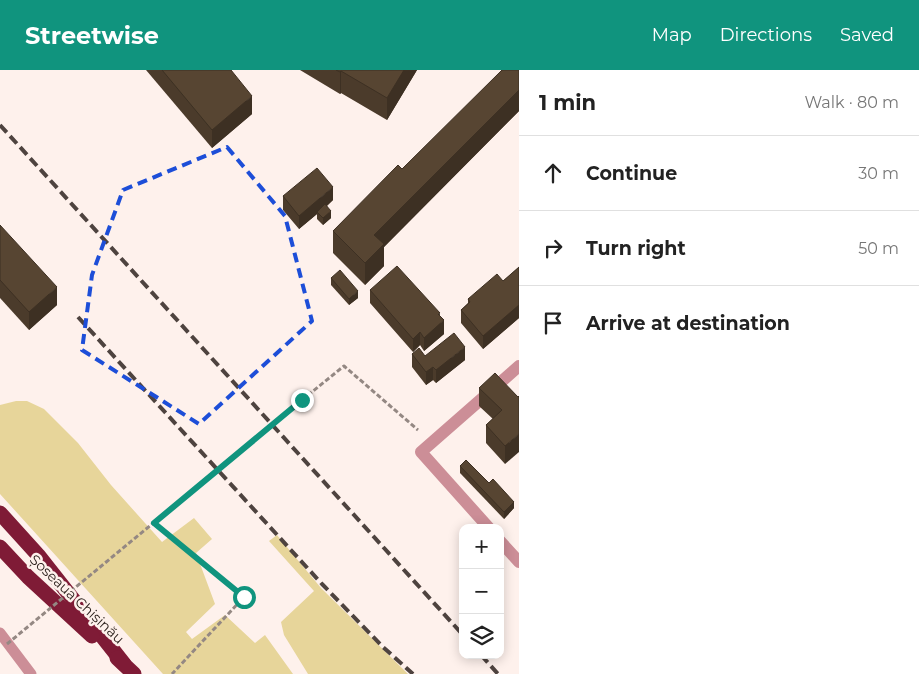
<!DOCTYPE html>
<meta charset="utf-8">
<style>
:root{--surface:#fff;--page:#f6f6f6;--text:#222;--muted:#767676;--line:#e0e0e0;--accent:#10947e}
body{margin:0;font-family:Montserrat,sans-serif;background:var(--page);color:var(--text)}
.controls{position:absolute;right:15px;bottom:15px;display:grid;overflow:hidden;border-radius:10px;box-shadow:0 2px 12px #0003}
.controls button{width:45px;height:45px;display:grid;place-items:center;padding:0;border:0;border-bottom:1px solid var(--line);background:var(--surface);color:var(--text);font:25px sans-serif}
.stop{position:absolute;width:15px;height:15px;margin:-11px;border:4px solid #10947e;border-radius:50%;background:#fff}
.stop.end{background:#10947e;border-color:#fff;box-shadow:0 1px 5px #0008}
.list{margin:0;padding:0;list-style:none}
h2{display:flex;justify-content:space-between;align-items:center;height:65px;margin:0;padding:0 20px;font-size:21px}
h2 small{font-size:16px;font-weight:400;color:var(--muted)}
.list li{display:grid;grid-template-columns:32px 1fr auto;gap:15px;align-items:center;box-sizing:border-box;height:75px;padding:0 20px;border-top:1px solid var(--line)}
.list b{display:block;font-size:19px;white-space:nowrap}
.list em{font-size:16px;font-style:normal;color:var(--muted)}
.icon{flex:none;width:28px;height:28px;fill:none;stroke:currentColor;stroke-width:2;stroke-linecap:round;stroke-linejoin:round}
.map{position:relative;flex:none;width:519px;height:604px;overflow:hidden}
header{display:flex;align-items:center;gap:30px;box-sizing:border-box;height:70px;padding:0 25px;background:var(--accent);color:#fff}
header strong{font-size:24px}
nav{display:flex;gap:28px;margin-inline-start:auto;font-size:18px}
main{display:flex}
aside{flex:1;background:var(--surface)}
.map>svg:first-child{display:block}
</style>
<header>
<strong>Streetwise</strong>
<nav><a>Map</a><a>Directions</a><a>Saved</a></nav>
</header>
<main>
<div class="map">
<svg width="519" height="604" viewBox="0 0 519 604">
<rect width="100%" height="100%" fill="#fef1ec"/>
<g fill="#e7d59a">
<path d="M 16,331 L 27,331 L 44,339 L 78,373 L 111,415 L 162,472 L 194,448 L 212,469 L 196,483 L 215,534 L 186,562 L 192,569 L 225,545 L 255,573 L 265,565 L 293,604 L 163,604 L 0,424 L 0,335 Z"/>
<path d="M 277,465 L 321,518 L 408,604 L 308,604 L 284,565 L 281,552 L 314,521 L 269,471 Z"/>
</g>
<g fill="none" stroke-linecap="round" stroke-linejoin="round">
<g stroke="#948883" stroke-width="3" stroke-dasharray="5 2.5" stroke-linecap="butt">
<path d="M 302,330 L 344,296 L 418,360"/>
<path d="M 154,453 L 244,527 L 172,604"/>
</g>
<path stroke="#cc8e97" stroke-width="11" d="M 0,563 L 31,604"/>
<g stroke="#cc8e97" stroke-width="12">
<path d="M 489,458 L 421,382 L 519,296"/>
<path d="M 500,471 L 519,492"/>
</g>
<g stroke="#7f1b36" stroke-width="15">
<path d="M 0,443 L 38,485 L 124,594"/>
<path d="M 0,477 L 28,507 L 92,566"/>
<path d="M 117,588 L 134,604"/>
</g>
<g stroke="#4e433f" stroke-width="4" stroke-dasharray="10 5" stroke-linecap="butt">
<path d="M 0,55 L 463,565"/>
<path d="M 78,247 L 322,514 L 383,577 L 413,604"/>
<path d="M 481,585 L 498,604"/>
</g>
<path stroke="#948883" stroke-width="3" stroke-dasharray="5 2.5" stroke-linecap="butt" d="M 7,574 L 302,330"/>
</g>
<g fill="#4b3b2b">
<path d="M 146,0 L 231,0 L 252,44 L 212,78 Z"/>
<path d="M 300,0 L 417,0 L 387,50 L 341,23 L 340,24 Z"/>
<path d="M 519,0 L 519,41 L 384,177 L 384,196 L 365,215 L 333,183 L 333,161 L 402,99 Z"/>
<path d="M 283,126 L 333,130 L 327,136 L 331,148 L 323,155 L 317,149 L 317,144 L 299,159 L 283,140 Z"/>
<path d="M 0,155 L 57,235 L 29,260 L 0,228 Z"/>
<path d="M 519,197 L 519,248 L 483,279 L 461,253 L 461,240 L 468,233 L 468,229 L 503,211 Z"/>
<path d="M 331,208 L 358,228 L 349,235 L 331,215 Z"/>
<path d="M 370,220 L 440,246 L 444,264 L 424,281 L 420,275 L 413,282 L 370,233 Z"/>
<path d="M 412,284 L 425,286 L 465,290 L 436,313 L 433,310 L 426,315 L 412,297 Z"/>
<path d="M 479,318 L 518,327 L 505,394 L 486,373 L 486,355 L 493,349 L 479,336 Z"/>
<path d="M 460,396 L 489,413 L 514,438 L 504,449 L 460,403 Z"/>
</g>
<g fill="#3d3023">
<path d="M 404,0 L 417,0 L 387,50 L 387,28 Z"/>
<path d="M 341,1 L 341,23 L 340,24 L 340,2 Z"/>
<path d="M 519,20 L 519,41 L 384,177 L 384,196 L 365,215 L 365,193 L 374,165 Z"/>
<path d="M 252,26 L 252,44 L 212,78 L 212,60 Z"/>
<path d="M 333,117 L 333,130 L 318,143 L 317,142 L 317,144 L 299,159 L 299,146 Z"/>
<path d="M 331,141 L 331,148 L 323,155 L 323,148 Z"/>
<path d="M 57,217 L 57,235 L 29,260 L 29,242 Z"/>
<path d="M 358,221 L 358,228 L 349,235 L 349,229 Z"/>
<path d="M 519,235 L 519,248 L 483,279 L 483,266 Z"/>
<path d="M 440,243 L 440,254 L 444,250 L 444,264 L 424,281 L 424,268 Z"/>
<path d="M 420,262 L 420,275 L 413,282 L 413,269 Z"/>
<path d="M 465,277 L 465,290 L 436,313 L 436,300 Z"/>
<path d="M 433,297 L 433,310 L 426,315 L 426,302 Z"/>
<path d="M 519,364 L 519,382 L 505,394 L 505,376 Z"/>
<path d="M 514,432 L 514,438 L 504,449 L 504,442 Z"/>
</g>
<g fill="#574532" stroke="#3d3023">
<path d="M 162,0 L 231,0 L 252,26 L 212,60 Z"/>
<path d="M 336,0 L 404,0 L 387,28 L 341,1 L 340,2 Z"/>
<path d="M 502,0 L 519,0 L 519,20 L 374,165 L 384,174 L 365,193 L 333,161 L 398,95 L 402,99 Z"/>
<path d="M 317,98 L 333,117 L 299,146 L 283,126 Z"/>
<path d="M 325,134 L 331,141 L 323,148 L 317,142 Z"/>
<path d="M 0,155 L 57,217 L 29,242 L 0,210 Z"/>
<path d="M 397,196 L 440,243 L 438,244 L 444,250 L 424,268 L 420,262 L 413,269 L 370,220 Z"/>
<path d="M 519,197 L 519,235 L 483,266 L 461,240 L 470,232 L 468,229 L 497,204 L 503,211 Z"/>
<path d="M 340,200 L 358,221 L 349,229 L 331,208 Z"/>
<path d="M 454,263 L 465,277 L 436,300 L 433,297 L 426,302 L 412,284 L 419,278 L 425,286 Z"/>
<path d="M 495,303 L 518,327 L 519,326 L 519,364 L 505,376 L 486,355 L 502,340 L 479,318 Z"/>
<path d="M 466,390 L 489,413 L 493,409 L 514,432 L 504,442 L 460,396 Z"/>
</g>
<g fill="none" stroke-linecap="round" stroke-linejoin="round">
<path stroke="#10947e" stroke-width="6" d="M 244,527 L 154,453 L 302,330"/>
</g>
<path fill="none" stroke="#1d4ed8" stroke-width="4" stroke-dasharray="10 6" stroke-linejoin="round" d="M 227,77 L 285,146 L 312,251 L 199,354 L 82,280 L 92,205 L 123,120 Z"/>
<g text-anchor="middle" dominant-baseline="central" stroke-width="5" stroke-linejoin="round" paint-order="stroke">
<g font-size="14" fill="#2d221e" stroke="#fef1ec">
<text transform="translate(77 529) rotate(43)">Șoseaua Chișinău</text>
</g>
</g>
</svg>
<div class="controls">
<button>+</button>
<button>−</button>
<button><svg class="icon" aria-label="layers" viewBox="0 0 24 24"><path d="M12 4l9 5-9 5-9-5zM3 14l9 5 9-5"/></svg></button>
</div>
<div class="stop" style="left:244px;top:527px"></div>
<div class="stop end" style="left:302px;top:330px"></div>
</div>
<aside>
<h2>1 min<small>Walk · 80 m</small></h2>
<ul class="list">
<li><svg class="icon" aria-label="ahead" viewBox="0 0 24 24"><path d="M12 20V5M6 11l6-6 6 6"/></svg><div><b>Continue</b></div><em>30 m</em></li>
<li><svg class="icon" aria-label="right" viewBox="0 0 24 24"><path d="M7 20v-9h11M14 6l5 5-5 5"/></svg><div><b>Turn right</b></div><em>50 m</em></li>
<li><svg class="icon" aria-label="arrive" viewBox="0 0 24 24"><path d="M6 21V4h12l-3 4 3 4H6"/></svg><div><b>Arrive at destination</b></div></li>
</ul>
</aside>
</main>
